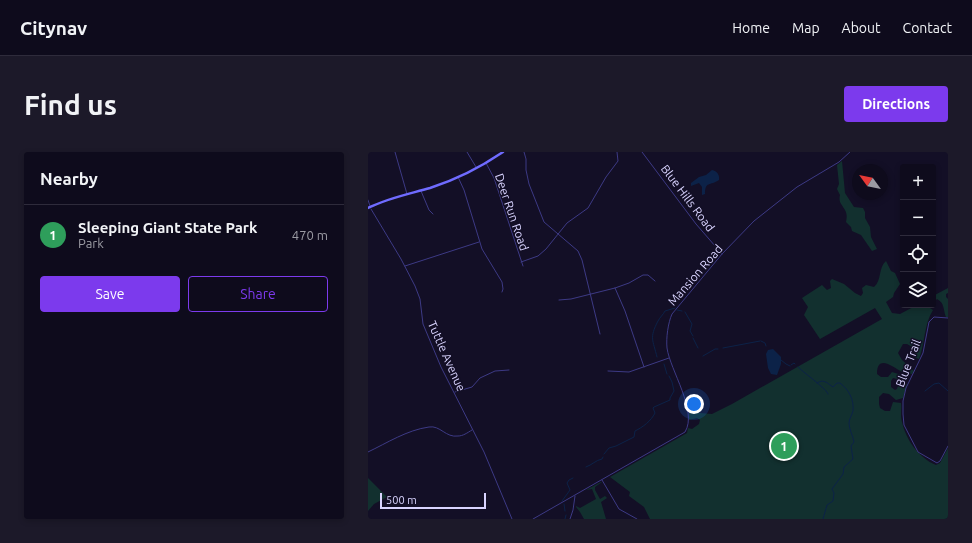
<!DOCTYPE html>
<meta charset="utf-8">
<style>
:root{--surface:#0e0b1c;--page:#1c1929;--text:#f1f3f6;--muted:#9b9ba3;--line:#2e2b3b;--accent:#7c3aed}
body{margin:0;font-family:Ubuntu,sans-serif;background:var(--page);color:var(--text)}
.controls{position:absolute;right:12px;top:12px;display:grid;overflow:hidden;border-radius:4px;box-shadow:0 2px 6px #0003}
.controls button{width:36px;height:36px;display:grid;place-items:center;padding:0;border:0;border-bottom:1px solid var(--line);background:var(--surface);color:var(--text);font:20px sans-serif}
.compass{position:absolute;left:484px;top:12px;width:36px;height:36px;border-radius:50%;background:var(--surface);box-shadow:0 2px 6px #0003;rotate:303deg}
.scale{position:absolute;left:12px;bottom:10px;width:106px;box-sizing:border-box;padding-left:4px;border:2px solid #d9d4ff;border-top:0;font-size:11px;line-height:14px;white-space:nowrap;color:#d9d4ff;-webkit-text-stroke:3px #130f26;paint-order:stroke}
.you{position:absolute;left:326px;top:252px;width:14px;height:14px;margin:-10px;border:3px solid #fff;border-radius:50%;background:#1a73e8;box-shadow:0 0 0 6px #1a73e833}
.badge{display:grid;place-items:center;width:26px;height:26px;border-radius:50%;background:var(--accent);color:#fff;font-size:13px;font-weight:700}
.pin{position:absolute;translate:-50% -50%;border:2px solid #fff;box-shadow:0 1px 4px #0006}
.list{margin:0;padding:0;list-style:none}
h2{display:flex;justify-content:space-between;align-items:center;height:52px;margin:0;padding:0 16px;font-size:17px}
h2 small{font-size:13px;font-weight:400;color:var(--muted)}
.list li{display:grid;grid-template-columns:26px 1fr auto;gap:12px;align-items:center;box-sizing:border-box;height:60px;padding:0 16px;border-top:1px solid var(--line)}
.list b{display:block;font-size:15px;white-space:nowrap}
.list p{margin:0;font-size:13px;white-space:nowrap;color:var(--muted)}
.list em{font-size:13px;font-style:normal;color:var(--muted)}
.actions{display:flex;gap:8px;padding:12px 16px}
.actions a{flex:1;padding:9px 0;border:1px solid var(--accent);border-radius:4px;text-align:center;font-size:14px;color:var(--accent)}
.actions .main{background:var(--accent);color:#fff}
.icon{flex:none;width:22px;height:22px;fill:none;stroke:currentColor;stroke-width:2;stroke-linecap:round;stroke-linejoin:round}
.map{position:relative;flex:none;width:580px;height:367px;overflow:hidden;border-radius:4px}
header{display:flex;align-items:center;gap:24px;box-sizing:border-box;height:56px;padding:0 20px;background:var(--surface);border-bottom:1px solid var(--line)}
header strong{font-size:19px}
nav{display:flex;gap:22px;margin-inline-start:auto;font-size:14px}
.intro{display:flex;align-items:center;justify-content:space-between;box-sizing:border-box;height:96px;padding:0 24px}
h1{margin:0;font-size:28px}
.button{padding:10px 18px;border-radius:4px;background:var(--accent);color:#fff;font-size:14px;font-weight:700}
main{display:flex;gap:24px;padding:0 24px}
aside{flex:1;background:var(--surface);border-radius:4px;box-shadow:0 2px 6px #0003}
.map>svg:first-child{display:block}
</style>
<header>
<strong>Citynav</strong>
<nav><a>Home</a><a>Map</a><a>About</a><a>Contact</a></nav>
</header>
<div class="intro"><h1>Find us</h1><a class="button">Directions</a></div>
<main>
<aside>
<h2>Nearby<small></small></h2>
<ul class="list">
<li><span class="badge" style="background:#2e9e5b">1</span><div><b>Sleeping Giant State Park</b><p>Park</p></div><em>470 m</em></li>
</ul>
<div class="actions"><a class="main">Save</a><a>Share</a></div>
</aside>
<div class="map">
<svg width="580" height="367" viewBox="0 0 580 367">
<rect width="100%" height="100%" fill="#130f26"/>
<g fill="#12302f">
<path d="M 474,9 L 477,41 L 486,55 L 495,56 L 497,60 L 497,66 L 502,75 L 503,85 L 509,97 L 504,99 L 493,83 L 484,79 L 483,75 L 478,70 C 482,55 469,55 472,43 L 469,37 L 471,32 L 469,13 Z"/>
<path d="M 518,109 L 523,119 L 527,121 L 532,132 L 526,141 L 525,145 L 518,150 L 524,161 L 532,162 L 549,153 L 559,153 L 559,154 L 565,158 C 556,172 557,191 551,207 L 546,205 L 546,196 L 539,192 L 535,192 L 530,201 L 534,208 L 546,219 L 544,222 C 540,222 537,221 534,220 C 526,216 509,201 509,222 L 513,225 L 520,225 L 524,220 L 540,225 L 538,229 L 525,226 L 523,229 L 523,235 L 527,238 L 529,237 L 531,231 L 539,232 L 535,246 L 528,248 L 521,242 L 515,241 L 511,245 L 511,252 L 512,256 L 517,259 L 522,259 L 525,250 L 533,251 C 534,257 532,263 534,270 C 538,288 551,306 568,313 L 572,311 L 580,296 L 580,367 L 282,367 L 276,355 L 261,344 L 262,340 L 242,325 L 319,281 L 320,276 L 324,277 L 331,272 L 332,268 L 329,266 L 321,268 L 321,260 L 344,262 L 364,252 L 514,167 L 507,156 L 452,187 L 436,163 L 440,155 L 434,146 L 454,133 L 459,138 L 463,136 L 462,129 L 464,127 L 476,132 L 487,141 L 493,144 L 495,141 L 494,136 L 498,133 L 506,135 C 514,128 510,116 518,109 Z"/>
<path d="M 580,136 L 580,141 L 578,142 L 578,145 L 580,147 L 580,165 L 578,165 C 575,158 577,151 569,147 L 565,151 L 565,144 Z"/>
<path d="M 0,326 L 19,345 L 6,352 L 0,359 Z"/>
<path d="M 233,330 L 234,330 L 227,335 L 227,338 L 232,347 L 237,344 L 239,346 L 233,350 L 238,367 L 216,367 L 212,360 L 208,355 L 208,354 L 212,356 L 228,347 L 224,337 L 218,338 Z"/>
</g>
<g fill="#0c2248">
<path d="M 344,18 C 349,19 352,23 351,28 C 342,34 337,29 337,42 L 334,43 L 334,35 L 331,31 L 323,34 L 323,31 L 331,25 L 338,23 Z"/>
<path d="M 405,197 L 413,205 L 413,212 L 409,223 L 403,222 L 400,216 L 398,202 L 400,198 Z"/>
</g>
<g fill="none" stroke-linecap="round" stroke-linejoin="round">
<g stroke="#0c2248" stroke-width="1">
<path d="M 309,158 L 314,159"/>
<path d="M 317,160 L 324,172 L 322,179 L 325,184"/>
<path d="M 325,186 L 330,196"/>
<path d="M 393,189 L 397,191 L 398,194"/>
<path d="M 355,196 L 392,189"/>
<path d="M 335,204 L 347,197 L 350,197"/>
<path d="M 289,205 C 285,188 281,186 290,169 C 292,165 295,163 297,159 L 307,156"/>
<path d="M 413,208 L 418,212 L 422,214"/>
<path d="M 296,212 L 299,222"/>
<path d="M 423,213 L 426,211 L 427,212"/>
<path d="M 430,215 C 436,221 459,237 460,242"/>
<path d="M 449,231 C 456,226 460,232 465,235 L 469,231 L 472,231 C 481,238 486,247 485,259 C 484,263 481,267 481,271 C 481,277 485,284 486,290 L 483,294 L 485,307 L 476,315 L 475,322 L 464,337 L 466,341 L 465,349 L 459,353 L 455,367"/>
<path d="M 557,239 L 566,232 L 571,231 L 580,239"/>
<path d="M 236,302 L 241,296 L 248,294 L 266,285 L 267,279 C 275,275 283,269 287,261 L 285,256 L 286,255 L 302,248 L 302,246 L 306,239 L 304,230 L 301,224"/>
<path d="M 218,315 C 224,313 228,308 234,307 L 235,305"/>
<path d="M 194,349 L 202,338 L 199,331 L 201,328 L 205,326"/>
<path d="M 196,352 L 197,359"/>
<path d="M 197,367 L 198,363"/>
</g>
<g stroke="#3d3a85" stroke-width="1">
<path d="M 27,0 L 39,42"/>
<path d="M 99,0 L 108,15"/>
<path d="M 156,0 L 158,7 L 158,18 L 161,32 L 176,70 L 210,99 L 214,108 L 232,182"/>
<path d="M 274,0 L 328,72 L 354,102"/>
<path d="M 118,11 L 126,26 L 155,114"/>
<path d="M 90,25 L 96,38 L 114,97 L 134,130 L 135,137 L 134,140"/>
<path d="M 53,39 L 61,58 L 65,62"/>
<path d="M 0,48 L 2,54"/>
<path d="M 3,57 L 33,107 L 47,134 L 52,147 L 55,172 L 73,215 L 116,300 L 144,367"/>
<path d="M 153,110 L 170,104 L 178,97 L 199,71 L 220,56 L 238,25 L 250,9 L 249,0"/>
<path d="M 37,114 L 111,90"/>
<path d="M 247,136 L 257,159 L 276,215"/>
<path d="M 191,148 L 203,147 L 247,136 L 261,131 L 275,123 L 280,123 L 287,129"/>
<path d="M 580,166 L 566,165 L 561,170 L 555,201 L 538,236 L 535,249 L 535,262 L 536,273 L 550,300 L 569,311 L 572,309 L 580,294"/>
<path d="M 240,219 L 261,220 L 301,206"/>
<path d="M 87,240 L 104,235 L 112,226 L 127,219 L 141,218"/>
<path d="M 0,300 C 19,291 39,278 61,275 C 72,273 78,286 90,284 C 95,284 99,281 104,278"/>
<path d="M 234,328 L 251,357 L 269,367"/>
<path d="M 165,367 L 317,280 C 330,259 302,218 299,196 C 298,186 300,171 304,162 L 354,102 L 386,69 L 429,35 L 471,10 L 482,0"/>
<path d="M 202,367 L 205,358 L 207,344"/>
</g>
<path stroke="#6f6bff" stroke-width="2.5" d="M 0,56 C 20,46 41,42 62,36 C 87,28 113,15 135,0"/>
</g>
<g text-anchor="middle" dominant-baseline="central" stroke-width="3" stroke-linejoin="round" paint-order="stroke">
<g font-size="12" fill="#d9d4ff" stroke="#130f26">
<text transform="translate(320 46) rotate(53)">Blue Hills Road</text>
<text transform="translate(144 60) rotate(71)">Deer Run Road</text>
<text transform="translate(327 123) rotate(-49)">Mansion Road</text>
<text transform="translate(79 204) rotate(66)">Tuttle Avenue</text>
<text transform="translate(540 211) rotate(-69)">Blue Trail</text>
</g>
</g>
</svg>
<div class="controls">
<button>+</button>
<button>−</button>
<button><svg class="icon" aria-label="locate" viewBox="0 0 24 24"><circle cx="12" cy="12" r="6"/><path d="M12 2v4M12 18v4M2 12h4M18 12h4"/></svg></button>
<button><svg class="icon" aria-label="layers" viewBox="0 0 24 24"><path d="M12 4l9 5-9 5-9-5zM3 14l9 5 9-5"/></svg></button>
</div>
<svg class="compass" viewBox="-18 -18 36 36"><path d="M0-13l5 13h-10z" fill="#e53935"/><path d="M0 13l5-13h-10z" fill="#9b9ba3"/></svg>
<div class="scale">500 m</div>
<div class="you"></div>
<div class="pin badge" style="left:416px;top:294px;background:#2e9e5b">1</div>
</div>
</main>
